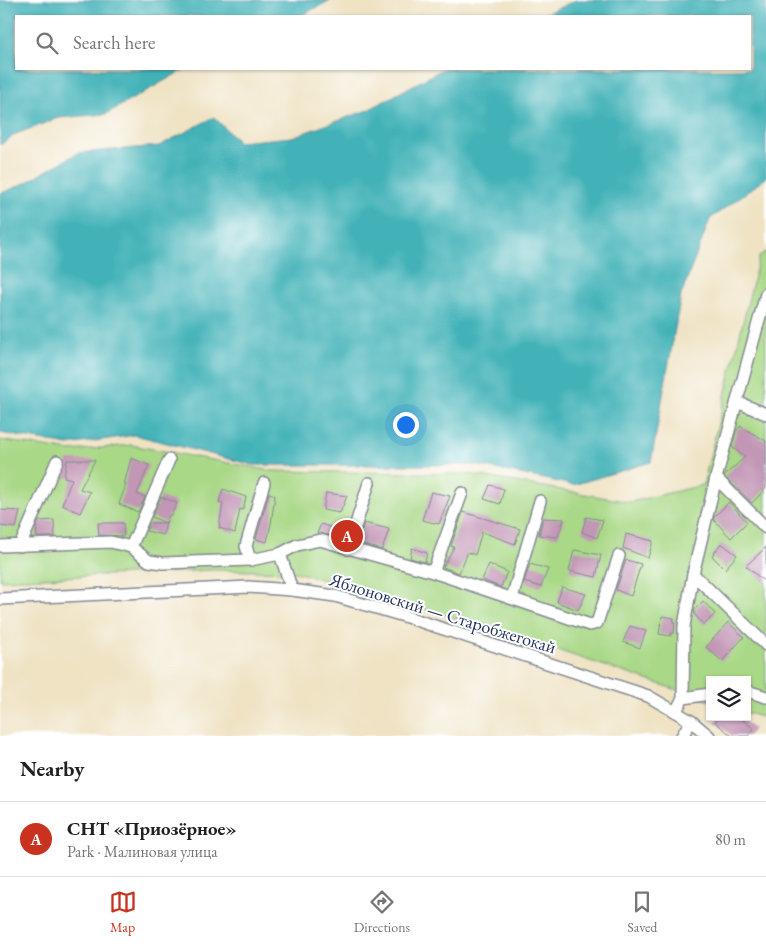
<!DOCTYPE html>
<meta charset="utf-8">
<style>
:root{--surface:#fff;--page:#f2f2f2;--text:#202124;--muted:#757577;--line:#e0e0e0;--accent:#c8321e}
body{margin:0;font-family:"EB Garamond",serif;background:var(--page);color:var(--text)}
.controls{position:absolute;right:15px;bottom:15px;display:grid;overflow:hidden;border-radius:0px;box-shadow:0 1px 4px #0004}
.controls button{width:45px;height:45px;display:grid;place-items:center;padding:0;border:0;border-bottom:1px solid var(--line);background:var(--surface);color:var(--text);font:25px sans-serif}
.you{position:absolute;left:405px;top:424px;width:18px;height:18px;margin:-12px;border:4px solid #fff;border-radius:50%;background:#1a73e8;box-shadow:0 0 0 8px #1a73e833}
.badge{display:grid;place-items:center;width:32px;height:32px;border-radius:50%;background:var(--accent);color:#fff;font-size:16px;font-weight:700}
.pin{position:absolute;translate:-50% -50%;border:2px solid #fff;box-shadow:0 1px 5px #0006}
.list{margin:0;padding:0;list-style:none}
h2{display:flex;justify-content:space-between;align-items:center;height:65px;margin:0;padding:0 20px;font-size:21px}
h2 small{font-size:16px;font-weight:400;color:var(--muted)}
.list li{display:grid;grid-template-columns:32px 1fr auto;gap:15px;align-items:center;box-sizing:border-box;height:75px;padding:0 20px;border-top:1px solid var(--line)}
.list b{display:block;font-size:19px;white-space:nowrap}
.list p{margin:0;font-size:16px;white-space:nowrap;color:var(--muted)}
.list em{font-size:16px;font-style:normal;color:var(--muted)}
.icon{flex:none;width:28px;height:28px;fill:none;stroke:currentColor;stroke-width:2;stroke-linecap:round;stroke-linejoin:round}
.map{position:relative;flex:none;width:766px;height:736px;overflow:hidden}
.search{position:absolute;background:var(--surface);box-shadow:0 1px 4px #0004;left:15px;right:15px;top:15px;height:55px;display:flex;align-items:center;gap:12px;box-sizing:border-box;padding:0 18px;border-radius:0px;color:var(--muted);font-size:19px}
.sheet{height:140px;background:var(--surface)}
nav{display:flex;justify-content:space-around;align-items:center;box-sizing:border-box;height:70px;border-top:1px solid var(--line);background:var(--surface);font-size:14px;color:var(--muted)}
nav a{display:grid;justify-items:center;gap:2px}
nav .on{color:var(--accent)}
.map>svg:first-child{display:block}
</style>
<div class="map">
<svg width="766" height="736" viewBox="0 0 766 736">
<rect width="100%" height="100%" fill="#fff"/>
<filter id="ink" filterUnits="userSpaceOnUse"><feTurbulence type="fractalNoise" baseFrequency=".02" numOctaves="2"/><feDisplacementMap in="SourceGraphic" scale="10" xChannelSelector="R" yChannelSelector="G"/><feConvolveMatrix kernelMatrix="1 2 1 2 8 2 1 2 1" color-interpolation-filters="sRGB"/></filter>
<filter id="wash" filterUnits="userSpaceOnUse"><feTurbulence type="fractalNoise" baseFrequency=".0096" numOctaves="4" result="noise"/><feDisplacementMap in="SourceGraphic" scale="20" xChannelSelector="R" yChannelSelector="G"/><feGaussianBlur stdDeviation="1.12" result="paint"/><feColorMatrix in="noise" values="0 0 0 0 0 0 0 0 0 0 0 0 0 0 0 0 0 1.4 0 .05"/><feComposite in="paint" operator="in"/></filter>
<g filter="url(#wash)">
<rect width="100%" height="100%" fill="#efe3c4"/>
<path fill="#a9d886" stroke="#628472" d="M 766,251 L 766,718 L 747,713 L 747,680 L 710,680 L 710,701 L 500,631 L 296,572 L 213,570 L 0,580 L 0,440 L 71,451 L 131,445 L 272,471 L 469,474 L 630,502 L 703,485 L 759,257 Z"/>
<g fill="#42b2b8" stroke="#2e708b">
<path d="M 0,0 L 331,0 L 300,16 L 16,16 L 16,69 L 185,69 L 106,114 L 58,118 L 16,134 L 0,145 Z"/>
<path d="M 576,0 L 766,0 L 766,178 L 710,219 L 681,295 L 651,462 L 573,485 L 476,465 L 253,465 L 135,435 L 68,445 L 0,433 L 0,194 L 25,183 L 78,153 L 159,146 L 214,117 L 239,142 L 292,137 L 368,110 L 443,69 L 750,69 L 750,16 L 541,16 Z"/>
</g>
<g id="blocks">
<g fill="#c296b5">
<path d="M 740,426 L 766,441 L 766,488 L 752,503 L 724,476 L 745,457 L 732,447 L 736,432 Z"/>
<path d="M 131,458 L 149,465 L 137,494 L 145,497 L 138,512 L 119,504 L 126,485 L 124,485 Z"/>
<path d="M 67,460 L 95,460 L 80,489 L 90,492 L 80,513 L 62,505 L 72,479 L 64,477 Z"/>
<path d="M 490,485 L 504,489 L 500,504 L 484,499 Z"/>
<path d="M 223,489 L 246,497 L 243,510 L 240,509 L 235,533 L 219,528 L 223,503 L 219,502 Z"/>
<path d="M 431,492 L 450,496 L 439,524 L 422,520 Z"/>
<path d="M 269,493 L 275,495 L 271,524 L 267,542 L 256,539 Z"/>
<path d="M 326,493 L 347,496 L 340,513 L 323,510 Z"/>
<path d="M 161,497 L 177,503 L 171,515 L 169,515 L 166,523 L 152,517 Z"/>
<path d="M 729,502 L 747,522 L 731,538 L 714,520 L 714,517 Z"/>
<path d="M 0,510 L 20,511 L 16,528 L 0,526 Z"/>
<path d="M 463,512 L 520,529 L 515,544 L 482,532 L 475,555 L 468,552 L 459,573 L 443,567 L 454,547 L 451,546 Z"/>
<path d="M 586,517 L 603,520 L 597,538 L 582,532 Z"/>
<path d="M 543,518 L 564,519 L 558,537 L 539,535 Z"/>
<path d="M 54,520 L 55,537 L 37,537 L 36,528 L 39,521 Z"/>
<path d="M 98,523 L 123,523 L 124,536 L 99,535 Z"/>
<path d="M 150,523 L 166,523 L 163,535 L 146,531 Z"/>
<path d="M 364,523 L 389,529 L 382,550 L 358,543 Z"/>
<path d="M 321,524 L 338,530 L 335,536 L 317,533 Z"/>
<path d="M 626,534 L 653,541 L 648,558 L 623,548 Z"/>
<path d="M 721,543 L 737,555 L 725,569 L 712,556 Z"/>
<path d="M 766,547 L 766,583 L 746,566 Z"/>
<path d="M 412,548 L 427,553 L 425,562 L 410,558 Z"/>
<path d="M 574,550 L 601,555 L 596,577 L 569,571 Z"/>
<path d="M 626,560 L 641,564 L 631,596 L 616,590 Z"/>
<path d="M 489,564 L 507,572 L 501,587 L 482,580 Z"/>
<path d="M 530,564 L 548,569 L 541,587 L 524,582 Z"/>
<path d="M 562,587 L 586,594 L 578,610 L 557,602 Z"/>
<path d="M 703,601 L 715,614 L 704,625 L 694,614 L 695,609 Z"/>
<path d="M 662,616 L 674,618 L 673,623 L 675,623 L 674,633 L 671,633 L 671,636 L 659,634 Z"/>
<path d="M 728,622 L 744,637 L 722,661 L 706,647 Z"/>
<path d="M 630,626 L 646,631 L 640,648 L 623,642 Z"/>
<path d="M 719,717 L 739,717 L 754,729 L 748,736 L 732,736 L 715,722 Z"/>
</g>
</g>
</g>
<g filter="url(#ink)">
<use href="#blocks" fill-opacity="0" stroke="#858991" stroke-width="1"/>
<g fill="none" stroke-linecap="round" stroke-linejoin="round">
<defs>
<g id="minor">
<path d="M 737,402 L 766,414"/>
<path d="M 716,478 L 766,528"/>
<path d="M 0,546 L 111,542 L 131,547 L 149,561 L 163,563 L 250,560 L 280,554 L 297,545 L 320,540 L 433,572 L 590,625 L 597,623 L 619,556"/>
<path d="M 20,546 L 57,461"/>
<path d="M 131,547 L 169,460"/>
<path d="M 348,549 L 369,483"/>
<path d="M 280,554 L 292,590"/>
<path d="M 250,560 L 246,546 L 264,483"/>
<path d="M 433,572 L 462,493"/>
<path d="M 693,574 L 766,645"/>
<path d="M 512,598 L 540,501"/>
<path d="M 0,599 L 249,587 L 292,590 L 335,596 L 404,616 L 648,696 L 691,721 L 709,736"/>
<path d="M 747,691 L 766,697"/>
<path d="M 683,698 L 710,694"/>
<path d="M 676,711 L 683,698 L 684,626 L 693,574 L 716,478 L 766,294"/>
<path d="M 682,736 L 691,721"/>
</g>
</defs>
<use href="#minor" stroke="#858991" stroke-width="14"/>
<use href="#minor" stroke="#fff" stroke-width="11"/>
</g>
</g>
<g text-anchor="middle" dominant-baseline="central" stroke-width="4" stroke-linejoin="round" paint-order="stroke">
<g font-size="18" fill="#1b2f5e" stroke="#fff">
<text transform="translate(443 613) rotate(17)">Яблоновский — Старобжегокай</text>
</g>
</g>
</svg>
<div class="controls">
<button><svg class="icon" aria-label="layers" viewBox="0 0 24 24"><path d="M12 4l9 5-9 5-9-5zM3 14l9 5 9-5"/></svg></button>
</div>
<div class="you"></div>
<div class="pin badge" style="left:347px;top:536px">A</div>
<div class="search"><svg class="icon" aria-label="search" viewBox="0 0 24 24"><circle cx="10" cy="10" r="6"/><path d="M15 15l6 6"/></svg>Search here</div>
</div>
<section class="sheet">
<h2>Nearby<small></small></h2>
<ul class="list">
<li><span class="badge">A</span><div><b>СНТ «Приозёрное»</b><p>Park · Малиновая улица</p></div><em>80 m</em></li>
</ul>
</section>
<nav>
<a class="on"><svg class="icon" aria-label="map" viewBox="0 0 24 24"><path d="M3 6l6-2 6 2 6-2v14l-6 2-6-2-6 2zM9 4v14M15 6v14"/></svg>Map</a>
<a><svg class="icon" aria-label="directions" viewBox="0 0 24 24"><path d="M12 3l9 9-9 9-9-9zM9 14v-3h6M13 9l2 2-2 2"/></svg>Directions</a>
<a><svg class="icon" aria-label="saved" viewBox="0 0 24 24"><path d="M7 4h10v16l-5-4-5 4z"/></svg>Saved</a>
</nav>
